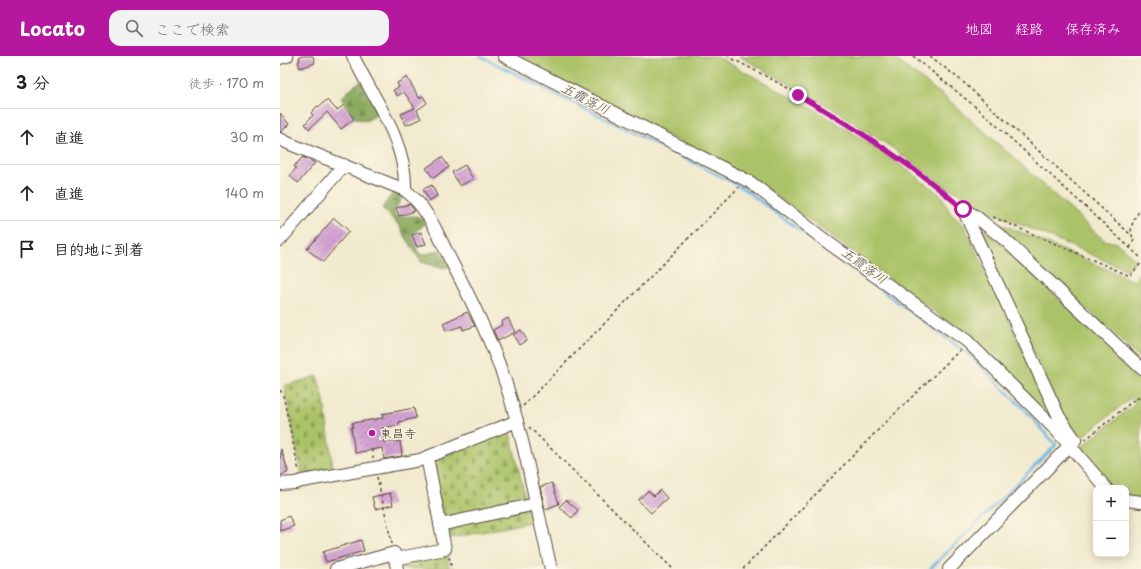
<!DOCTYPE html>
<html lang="ja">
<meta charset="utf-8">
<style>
:root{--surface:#fff;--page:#f2f2f2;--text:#222;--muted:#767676;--line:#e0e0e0;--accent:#b5179e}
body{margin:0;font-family:"Playpen Sans","Klee One",sans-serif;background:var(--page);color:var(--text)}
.controls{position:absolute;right:12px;bottom:12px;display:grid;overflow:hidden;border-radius:8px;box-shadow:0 2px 10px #0003}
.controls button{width:36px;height:36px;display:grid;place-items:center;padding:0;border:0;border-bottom:1px solid var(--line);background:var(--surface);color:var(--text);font:20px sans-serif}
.stop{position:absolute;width:12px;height:12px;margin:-9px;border:3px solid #b5179e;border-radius:50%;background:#fff}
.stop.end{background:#b5179e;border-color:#fff;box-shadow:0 1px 4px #0008}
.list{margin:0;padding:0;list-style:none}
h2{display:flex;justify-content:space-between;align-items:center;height:52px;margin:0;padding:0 16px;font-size:17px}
h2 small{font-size:13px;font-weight:400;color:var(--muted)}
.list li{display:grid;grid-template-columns:26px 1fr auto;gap:12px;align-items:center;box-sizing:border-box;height:56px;padding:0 16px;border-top:1px solid var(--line)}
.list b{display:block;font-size:15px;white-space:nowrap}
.list em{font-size:13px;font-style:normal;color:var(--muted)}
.icon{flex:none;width:22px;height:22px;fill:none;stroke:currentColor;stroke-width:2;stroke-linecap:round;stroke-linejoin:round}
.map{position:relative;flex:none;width:861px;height:513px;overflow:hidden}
header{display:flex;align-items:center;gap:24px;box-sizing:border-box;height:56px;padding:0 20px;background:var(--accent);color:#fff}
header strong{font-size:19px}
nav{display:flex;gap:22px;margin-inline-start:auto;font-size:14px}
.search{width:280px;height:36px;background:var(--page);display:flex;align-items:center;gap:10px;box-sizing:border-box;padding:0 14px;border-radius:12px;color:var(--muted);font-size:15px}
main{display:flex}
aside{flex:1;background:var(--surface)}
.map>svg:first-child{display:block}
</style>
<header>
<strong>Locato</strong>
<div class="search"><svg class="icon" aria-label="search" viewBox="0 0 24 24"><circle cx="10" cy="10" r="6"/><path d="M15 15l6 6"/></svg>ここで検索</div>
<nav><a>地図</a><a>経路</a><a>保存済み</a></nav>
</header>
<main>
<aside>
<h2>3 分<small>徒歩 · 170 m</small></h2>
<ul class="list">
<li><svg class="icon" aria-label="ahead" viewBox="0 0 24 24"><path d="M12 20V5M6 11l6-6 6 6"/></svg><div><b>直進</b></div><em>30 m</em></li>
<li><svg class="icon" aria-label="ahead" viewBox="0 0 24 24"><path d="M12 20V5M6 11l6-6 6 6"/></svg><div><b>直進</b></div><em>140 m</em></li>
<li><svg class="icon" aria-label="arrive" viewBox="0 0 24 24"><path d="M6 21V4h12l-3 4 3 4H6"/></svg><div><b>目的地に到着</b></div></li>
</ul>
</aside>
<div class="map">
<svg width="861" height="513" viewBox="0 0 861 513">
<defs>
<pattern id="forest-firs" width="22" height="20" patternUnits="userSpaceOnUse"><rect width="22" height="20" fill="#88a95c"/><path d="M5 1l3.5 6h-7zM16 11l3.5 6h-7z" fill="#708a4b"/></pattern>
<pattern id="cemetery-stones" width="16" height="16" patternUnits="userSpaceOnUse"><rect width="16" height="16" fill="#abc368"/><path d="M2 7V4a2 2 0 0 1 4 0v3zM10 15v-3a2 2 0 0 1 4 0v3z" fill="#8c9f55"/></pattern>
<pattern id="building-hatch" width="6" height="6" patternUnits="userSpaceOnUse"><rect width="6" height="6" fill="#d4a2d3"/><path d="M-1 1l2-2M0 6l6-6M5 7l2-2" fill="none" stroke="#ad84ab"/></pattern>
</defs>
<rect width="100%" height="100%" fill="#fcf5e5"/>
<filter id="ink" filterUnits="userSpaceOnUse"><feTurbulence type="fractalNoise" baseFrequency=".025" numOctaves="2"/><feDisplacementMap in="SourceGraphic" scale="8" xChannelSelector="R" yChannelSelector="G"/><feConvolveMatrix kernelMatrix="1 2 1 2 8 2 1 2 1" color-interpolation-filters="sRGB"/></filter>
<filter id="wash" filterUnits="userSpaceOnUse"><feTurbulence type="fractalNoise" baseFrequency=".012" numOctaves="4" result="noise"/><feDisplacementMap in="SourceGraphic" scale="16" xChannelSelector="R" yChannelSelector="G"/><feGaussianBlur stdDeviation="0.9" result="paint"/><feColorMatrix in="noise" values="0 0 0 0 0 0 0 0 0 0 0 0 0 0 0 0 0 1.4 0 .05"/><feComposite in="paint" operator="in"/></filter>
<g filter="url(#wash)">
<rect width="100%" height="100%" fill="#f1eace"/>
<g fill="#abc368" stroke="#737643">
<path d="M 232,0 L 436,0 L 546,60 L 607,99 L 662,140 L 670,157 L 684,169 L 772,355 L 768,359 L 688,280 L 471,122 Z"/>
<path d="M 459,0 L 611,0 L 665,41 L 741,108 L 817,178 L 824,184 L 837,187 L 856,204 L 847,214 L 700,151 L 685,139 L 667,132 L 611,91 L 552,52 Z"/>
<path d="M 701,159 L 854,225 L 861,215 L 861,304 L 815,260 Z"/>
<path d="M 694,166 L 732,197 L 790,254 L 861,318 L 861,443 L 846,441 L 846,432 L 831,432 L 798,394 L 856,347 L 851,342 L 801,382 L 788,370 Z"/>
</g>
<g fill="url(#forest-firs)" stroke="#626a3d">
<path d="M 81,25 L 100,57 L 86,65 L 75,62 L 61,42 L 72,31 Z"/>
<path d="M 115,134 L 120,136 L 122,142 L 114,155 L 115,160 C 125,163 143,154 144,169 L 131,179 L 138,195 L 142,199 L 159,194 L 170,211 L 161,212 L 141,206 L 119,170 L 102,152 Z"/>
</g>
<g fill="url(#cemetery-stones)" stroke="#737643">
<path d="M 37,320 L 44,344 L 54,419 L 22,419 L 4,330 Z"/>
<path d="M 229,372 L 251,466 L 167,483 L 151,405 Z"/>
<path d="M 166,497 L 170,513 L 122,513 L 121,506 Z"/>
</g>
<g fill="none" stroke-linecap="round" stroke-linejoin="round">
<path stroke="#6fb3e5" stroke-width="2.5" d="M 200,0 L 454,127 L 465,134 L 687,297 L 744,353 L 776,389 L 650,513"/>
</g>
<g id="blocks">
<g fill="url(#building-hatch)">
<path d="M 23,0 L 33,0 L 35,7 L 20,12 L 18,5 L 20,5 L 19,1 Z"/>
<path d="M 127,21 L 139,42 L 143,40 L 147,47 L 137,54 L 141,63 L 126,69 L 121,58 L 135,52 L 124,36 L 117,40 L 113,34 L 119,31 L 117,27 Z"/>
<path d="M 47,44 L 57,54 L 64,49 L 74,63 L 61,73 L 47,56 L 29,73 L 25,68 L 33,59 L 31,57 L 37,50 L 38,51 Z"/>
<path d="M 0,57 L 9,68 L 1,76 L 0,76 Z"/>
<path d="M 23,101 L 35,107 L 18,127 L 10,120 L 16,112 L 14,110 Z"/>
<path d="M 162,101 L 169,111 L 153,122 L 146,112 Z"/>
<path d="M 185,109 L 193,123 L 180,130 L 172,116 Z"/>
<path d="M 152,129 L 157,140 L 149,145 L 143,133 Z"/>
<path d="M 129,148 L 135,155 L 119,160 L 116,152 Z"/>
<path d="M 54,162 L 69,175 L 43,206 L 27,193 Z"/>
<path d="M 141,176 L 146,188 L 137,191 L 132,179 Z"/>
<path d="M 187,256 L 195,270 L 183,274 L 182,270 L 166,275 L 163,267 Z"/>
<path d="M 228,262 L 235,276 L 218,285 L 213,274 L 222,269 L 221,266 Z"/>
<path d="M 241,274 L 247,284 L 239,289 L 233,279 Z"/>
<path d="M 134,352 L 136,362 L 119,366 L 119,369 L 102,372 L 104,387 L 120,385 L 122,400 L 104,403 L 102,392 L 75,397 L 71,372 L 73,371 L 72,367 L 103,362 L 102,358 Z"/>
<path d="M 1,393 L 8,415 L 7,417 L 0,420 Z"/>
<path d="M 272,427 L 279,448 L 265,453 L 260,431 Z"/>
<path d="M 380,434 L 387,442 L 371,457 L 358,444 L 368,435 L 374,440 Z"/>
<path d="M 110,437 L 113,449 L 95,453 L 92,441 Z"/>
<path d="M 286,444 L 298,454 L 292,462 L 279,451 Z"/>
<path d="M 9,460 L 14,470 L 0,475 L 0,464 Z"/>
<path d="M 81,484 L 84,495 L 46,506 L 43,496 Z"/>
</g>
</g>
</g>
<g filter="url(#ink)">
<use href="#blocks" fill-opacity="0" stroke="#564738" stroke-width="1"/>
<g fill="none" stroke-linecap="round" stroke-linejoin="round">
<defs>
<g id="minor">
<path d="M 73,0 C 93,43 127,85 125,134"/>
<path d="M 224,0 L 470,126 L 550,188 L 687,285 L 778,376 L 826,432"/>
<path d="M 0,2 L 7,0"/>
<path d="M 0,83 L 10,88 L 125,134 C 147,151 157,176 169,201 C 190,241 211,283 225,325 C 245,386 256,450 271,513"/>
<path d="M 683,153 L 695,160 L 724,183 L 861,312"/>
<path d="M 0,184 L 64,109"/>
<path d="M 0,428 L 15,427 L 22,425 L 140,404 L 237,365"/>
<path d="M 846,444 L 861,446"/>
<path d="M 160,469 L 256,448"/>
<path d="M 115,503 L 165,493 L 147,401"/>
<path d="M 56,513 L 114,497 L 117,513"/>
<path d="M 669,513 L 795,384 L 779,361 L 683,153"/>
</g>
</defs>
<use href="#minor" stroke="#564738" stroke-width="14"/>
<g stroke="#564738" stroke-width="1.5" stroke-dasharray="3 3" stroke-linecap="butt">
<path d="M 447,0 C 527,41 607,86 675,146"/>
<path d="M 633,0 L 703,57 L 861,202"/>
<path d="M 650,0 L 683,26 L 850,178"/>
<path d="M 713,161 L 850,220 L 861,207"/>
<path d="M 850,192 L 854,184 C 847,172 855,162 861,152"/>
<path d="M 0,334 L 3,339 L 19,415"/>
<path d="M 243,350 L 459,131"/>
<path d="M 249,371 L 393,513"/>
<path d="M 805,384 L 854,344 L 861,341"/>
<path d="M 92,394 L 93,402"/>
<path d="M 97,421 L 112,488"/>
<path d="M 169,501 L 172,513"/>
<path d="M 463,513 L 593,379 L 681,293"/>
</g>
<use href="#minor" stroke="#fff" stroke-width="12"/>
</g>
</g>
<g fill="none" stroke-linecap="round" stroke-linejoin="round" filter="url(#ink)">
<path stroke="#b5179e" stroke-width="5" d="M 518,39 C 576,72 632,108 683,153"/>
</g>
<circle fill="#b5179e" stroke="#fcf5e5" stroke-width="1.5" cx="92" cy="377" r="4"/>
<g text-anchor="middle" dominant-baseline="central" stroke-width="3" stroke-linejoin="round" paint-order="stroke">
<g font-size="12" fill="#3b2a1e" stroke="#fcf5e5" text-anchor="start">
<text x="100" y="377">東昌寺</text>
</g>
<g font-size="13" font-style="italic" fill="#4d5a64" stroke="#fcf5e5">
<text transform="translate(306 42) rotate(27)">五霞落川</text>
<text transform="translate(585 209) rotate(36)">五霞落川</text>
</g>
</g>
</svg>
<div class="controls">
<button>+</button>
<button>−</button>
</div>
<div class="stop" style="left:683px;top:153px"></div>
<div class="stop end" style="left:518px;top:39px"></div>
</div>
</main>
